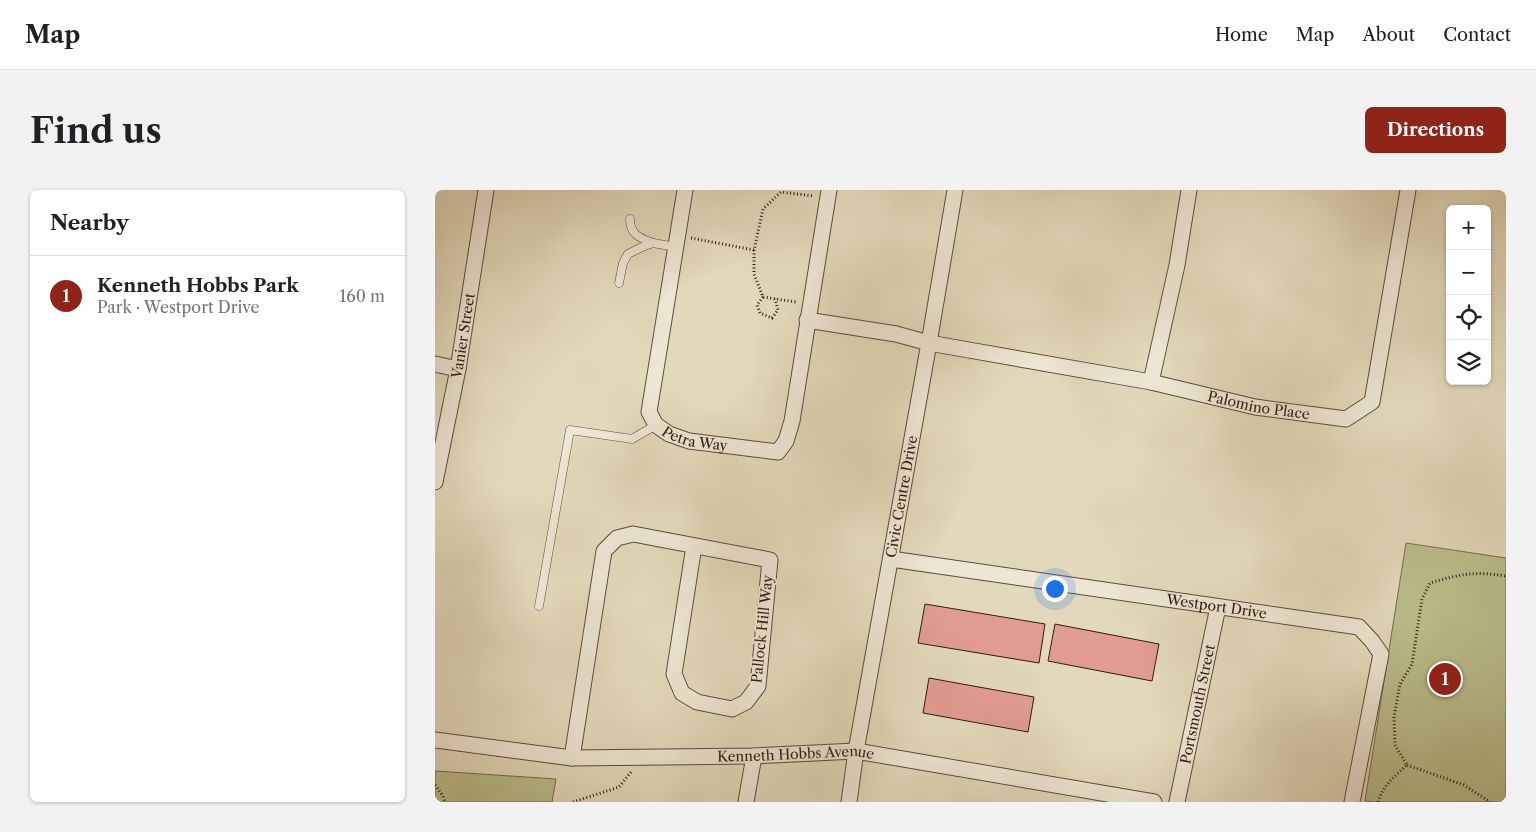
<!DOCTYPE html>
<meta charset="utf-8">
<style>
:root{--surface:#fff;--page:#f2f2f2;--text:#202124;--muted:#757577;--line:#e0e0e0;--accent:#8f2418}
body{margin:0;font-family:"Libre Caslon Text",serif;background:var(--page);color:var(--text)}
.controls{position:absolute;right:15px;top:15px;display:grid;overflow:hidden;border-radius:8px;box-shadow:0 1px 4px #0004}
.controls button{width:45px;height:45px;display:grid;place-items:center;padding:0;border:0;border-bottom:1px solid var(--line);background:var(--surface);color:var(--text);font:25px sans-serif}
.you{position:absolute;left:619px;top:398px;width:18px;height:18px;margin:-12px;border:4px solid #fff;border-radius:50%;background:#1a73e8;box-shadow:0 0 0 8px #1a73e833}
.badge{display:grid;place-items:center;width:32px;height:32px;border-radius:50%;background:var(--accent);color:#fff;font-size:16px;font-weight:700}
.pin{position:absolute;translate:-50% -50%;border:2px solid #fff;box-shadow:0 1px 5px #0006}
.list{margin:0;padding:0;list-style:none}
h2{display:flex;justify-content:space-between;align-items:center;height:65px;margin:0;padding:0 20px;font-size:21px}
h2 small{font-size:16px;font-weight:400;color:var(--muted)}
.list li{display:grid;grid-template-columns:32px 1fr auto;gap:15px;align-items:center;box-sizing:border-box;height:80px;padding:0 20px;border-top:1px solid var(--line)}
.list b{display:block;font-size:19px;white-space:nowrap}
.list p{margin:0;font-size:16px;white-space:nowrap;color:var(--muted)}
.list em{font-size:16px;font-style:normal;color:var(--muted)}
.icon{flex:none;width:28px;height:28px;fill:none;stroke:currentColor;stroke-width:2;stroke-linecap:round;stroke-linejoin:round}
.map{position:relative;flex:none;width:1071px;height:612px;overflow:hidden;border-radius:8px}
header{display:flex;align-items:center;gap:30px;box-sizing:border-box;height:70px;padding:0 25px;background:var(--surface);border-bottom:1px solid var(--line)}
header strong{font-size:24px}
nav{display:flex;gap:28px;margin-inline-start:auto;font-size:18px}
.intro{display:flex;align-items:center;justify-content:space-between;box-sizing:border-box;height:120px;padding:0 30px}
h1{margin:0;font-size:35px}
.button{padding:12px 22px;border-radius:8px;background:var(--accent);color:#fff;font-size:18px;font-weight:700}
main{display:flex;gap:30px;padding:0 30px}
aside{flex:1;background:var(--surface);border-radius:8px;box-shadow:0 1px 4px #0004}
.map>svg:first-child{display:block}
</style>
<header>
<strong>Map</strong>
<nav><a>Home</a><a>Map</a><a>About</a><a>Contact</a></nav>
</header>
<div class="intro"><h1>Find us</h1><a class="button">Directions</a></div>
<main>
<aside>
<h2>Nearby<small></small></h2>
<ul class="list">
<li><span class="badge">1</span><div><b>Kenneth Hobbs Park</b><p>Park · Westport Drive</p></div><em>160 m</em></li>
</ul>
</aside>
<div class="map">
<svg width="1071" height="612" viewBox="0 0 1071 612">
<rect width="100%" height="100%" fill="#e2d9ba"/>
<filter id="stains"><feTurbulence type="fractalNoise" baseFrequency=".004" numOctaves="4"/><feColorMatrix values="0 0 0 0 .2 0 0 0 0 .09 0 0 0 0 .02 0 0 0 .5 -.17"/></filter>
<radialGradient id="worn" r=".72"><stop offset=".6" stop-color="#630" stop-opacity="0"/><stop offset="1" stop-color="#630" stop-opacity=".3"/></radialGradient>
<g fill="#babd8b" stroke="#766c4e">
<path d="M 971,353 L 1071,368 L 1071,612 L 937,612 L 930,611 Z"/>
<path d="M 0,581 L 121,589 L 117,612 L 0,612 Z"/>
</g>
<g fill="#e19c91" stroke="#321b12">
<path d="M 490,414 L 610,434 L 604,473 L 483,453 Z"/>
<path d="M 620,434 L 724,454 L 717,491 L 613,471 Z"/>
<path d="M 494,488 L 599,507 L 593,542 L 488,523 Z"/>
</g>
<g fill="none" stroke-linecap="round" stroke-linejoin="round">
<defs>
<g id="lane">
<path d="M 195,29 C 195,45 205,48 218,53"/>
<path d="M 184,93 L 188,73 L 193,64 L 207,57 L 218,53 L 241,57"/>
<path d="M 104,416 L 135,240 L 197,249 L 221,235"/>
</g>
<g id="street">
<path id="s1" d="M 250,0 L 214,222 L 221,235 L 234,244 L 254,251 L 343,262 L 351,251 L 357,231 L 394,0"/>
<path id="s2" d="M 372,130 L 461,144 L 494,153 L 716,192 L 820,217 L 911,229 L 937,212 L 973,0"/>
<path d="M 0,174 L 23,179"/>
<path d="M 716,192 L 742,75 L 754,0"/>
<path id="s3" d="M 0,292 L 23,179 L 51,0"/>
<path id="s4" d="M 456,369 L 924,437 L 937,451 L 946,464 L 917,612"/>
<path id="s5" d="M 0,550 L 137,568 L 319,566 L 421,561 L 719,612"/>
<path d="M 137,568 L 169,361 L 182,348 L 198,344 L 335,370 L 323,496 L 311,512 L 297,519 L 262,512 L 247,503 L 239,484 L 259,356"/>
<path d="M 311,612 L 319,566"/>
<path id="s6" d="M 414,612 L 421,561 L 494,153 L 520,0"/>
<path id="s7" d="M 742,612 L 783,417"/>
</g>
</defs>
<use href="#lane" stroke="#5e4a3c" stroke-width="9"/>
<use href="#street" stroke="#5e4a3c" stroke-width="17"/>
<g stroke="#321b12" stroke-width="3" stroke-dasharray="1 2.5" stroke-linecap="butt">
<path d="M 256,48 L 319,60 L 328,19 L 346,2 L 379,6"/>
<path d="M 319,60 L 319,84 L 328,107 L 361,112"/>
<path d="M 328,107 L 322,115 L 325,123 L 337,128 L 343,120 L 340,109"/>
<path d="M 972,575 L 1029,595 L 1055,612"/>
<path d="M 0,595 L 8,606 L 10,612"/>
<path d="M 138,612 L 184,597 L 196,582"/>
<path d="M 943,612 C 948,595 960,586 972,575 L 960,555 L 959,527 L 965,494 L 977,474 L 987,409 L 995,393 C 1025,384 1039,381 1071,386"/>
</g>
<use href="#lane" stroke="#ece6d2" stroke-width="8"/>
<use href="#street" stroke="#ece6d2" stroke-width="15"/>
</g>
<g text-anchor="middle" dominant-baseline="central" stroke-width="4" stroke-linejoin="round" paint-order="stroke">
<g font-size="14" fill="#321b12" stroke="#ece6d2">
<text stroke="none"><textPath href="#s3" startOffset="149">Vanier Street</textPath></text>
<text stroke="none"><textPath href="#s2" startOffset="460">Palomino Place</textPath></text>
<text stroke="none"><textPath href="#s1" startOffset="282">Petra Way</textPath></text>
<text stroke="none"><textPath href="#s6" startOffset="310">Civic Centre Drive</textPath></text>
<text stroke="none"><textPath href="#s4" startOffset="329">Westport Drive</textPath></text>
<text transform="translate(327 439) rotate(-84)">Pallock Hill Way</text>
<text stroke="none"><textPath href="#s7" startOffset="100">Portsmouth Street</textPath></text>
<text stroke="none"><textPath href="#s5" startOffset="362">Kenneth Hobbs Avenue</textPath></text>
</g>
</g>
<rect width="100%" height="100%" filter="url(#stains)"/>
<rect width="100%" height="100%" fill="url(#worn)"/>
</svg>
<div class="controls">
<button>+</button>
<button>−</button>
<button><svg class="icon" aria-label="locate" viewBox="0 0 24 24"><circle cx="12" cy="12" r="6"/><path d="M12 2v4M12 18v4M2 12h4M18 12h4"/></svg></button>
<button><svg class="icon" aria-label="layers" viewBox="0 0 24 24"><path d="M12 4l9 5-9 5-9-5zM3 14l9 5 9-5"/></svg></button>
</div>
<div class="you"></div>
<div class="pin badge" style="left:1010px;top:489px">1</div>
</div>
</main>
